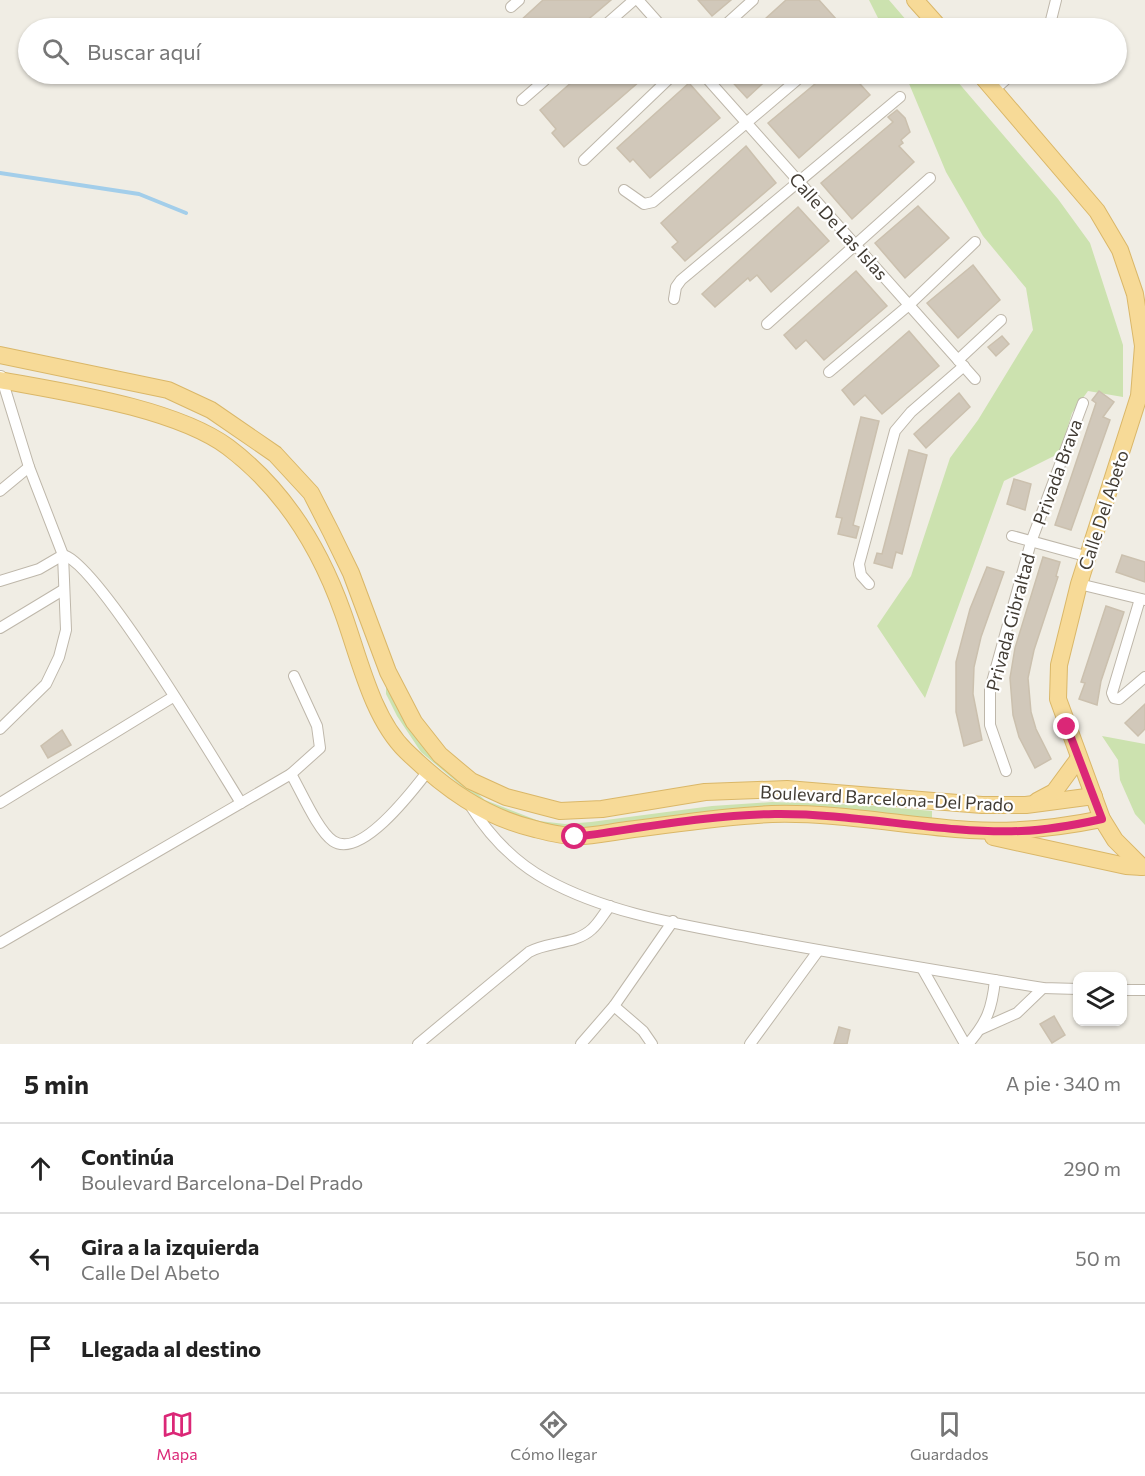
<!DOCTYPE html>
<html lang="es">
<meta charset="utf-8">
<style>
:root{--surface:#fff;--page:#f2f2f2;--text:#222;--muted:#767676;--line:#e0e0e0;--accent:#db2777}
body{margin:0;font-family:Commissioner,sans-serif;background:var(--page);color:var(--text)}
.controls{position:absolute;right:18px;bottom:18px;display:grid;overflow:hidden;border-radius:12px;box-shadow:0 2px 4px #0004}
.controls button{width:54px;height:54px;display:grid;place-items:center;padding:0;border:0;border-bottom:2px solid var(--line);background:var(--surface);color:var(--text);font:30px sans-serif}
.stop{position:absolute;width:18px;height:18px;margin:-14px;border:4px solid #db2777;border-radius:50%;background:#fff}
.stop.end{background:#db2777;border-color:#fff;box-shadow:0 2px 6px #0008}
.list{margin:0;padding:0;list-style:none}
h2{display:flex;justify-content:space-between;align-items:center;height:78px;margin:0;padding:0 24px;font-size:26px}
h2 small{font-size:20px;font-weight:400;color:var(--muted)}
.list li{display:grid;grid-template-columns:39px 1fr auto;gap:18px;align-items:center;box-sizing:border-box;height:90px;padding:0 24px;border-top:2px solid var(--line)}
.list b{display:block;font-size:22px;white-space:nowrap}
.list p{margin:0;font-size:20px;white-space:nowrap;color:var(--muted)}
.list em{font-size:20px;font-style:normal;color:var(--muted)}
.icon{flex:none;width:33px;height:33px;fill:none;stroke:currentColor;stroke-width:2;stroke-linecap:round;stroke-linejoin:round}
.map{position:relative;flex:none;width:1145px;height:1044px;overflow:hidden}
.search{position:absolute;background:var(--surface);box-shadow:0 2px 4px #0004;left:18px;right:18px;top:18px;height:66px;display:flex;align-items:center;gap:15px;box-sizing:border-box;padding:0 21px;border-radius:33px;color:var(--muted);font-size:22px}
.sheet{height:348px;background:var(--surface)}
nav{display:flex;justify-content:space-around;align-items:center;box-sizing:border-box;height:84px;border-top:2px solid var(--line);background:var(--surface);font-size:16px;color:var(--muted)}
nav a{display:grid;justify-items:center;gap:3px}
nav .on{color:var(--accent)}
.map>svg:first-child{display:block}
</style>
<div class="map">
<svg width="1145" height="1044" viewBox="0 0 1145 1044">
<rect width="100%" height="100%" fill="#f0ede4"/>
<g fill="#cce2af">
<path d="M 869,0 L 889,0 L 913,28 L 883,28 Z"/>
<path d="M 905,74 L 951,74 L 1058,199 L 1090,243 L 1123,345 L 1123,397 L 1088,391 L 1072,413 L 1060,453 L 1004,481 L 925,698 L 877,626 L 911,576 L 950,458 L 978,420 L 1033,330 L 1026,288 L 983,236 L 946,172 Z"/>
<path d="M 386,687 L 423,746 L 485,800 L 539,821 L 565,824 L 591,822 L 712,806 L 772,802 L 864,805 L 932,811 L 932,821 L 802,809 L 593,829 L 536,825 L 484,805 L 421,752 L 397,716 L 386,694 Z"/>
<path d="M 1102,736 L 1145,744 L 1145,825 L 1135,814 L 1120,780 L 1118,760 Z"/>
</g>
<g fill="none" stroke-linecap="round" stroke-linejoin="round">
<path stroke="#a3ceea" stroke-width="4" d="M 0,173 L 139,194 L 186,213"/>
</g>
<g fill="#d1c8ba" stroke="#cbc0ae" stroke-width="1.5">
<path d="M 543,0 L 611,0 L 578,28 L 525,28 L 519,22 Z"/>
<path d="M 698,0 L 731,0 L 712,16 Z"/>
<path d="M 786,0 L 819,0 L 836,19 L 824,28 L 755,28 Z"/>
<path d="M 581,74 L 648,74 L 564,147 L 552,133 L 556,129 L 540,110 Z"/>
<path d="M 725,74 L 773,74 L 747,98 Z"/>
<path d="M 827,74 L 851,74 L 870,95 L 799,158 L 768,123 Z"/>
<path d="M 689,83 L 720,118 L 650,178 L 633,159 L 630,162 L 617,148 Z"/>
<path d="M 897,110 L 905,118 L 910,132 L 901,140 L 903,143 L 899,146 L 914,162 L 852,219 L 821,183 L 893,122 L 888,117 Z"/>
<path d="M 746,146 L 776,183 L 685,261 L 672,247 L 678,242 L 661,223 Z"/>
<path d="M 918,206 L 949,238 L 905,278 L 875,243 Z"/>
<path d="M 798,207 L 829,241 L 771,292 L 757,275 L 750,281 L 748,278 L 715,307 L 702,294 Z"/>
<path d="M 973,265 L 1000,300 L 958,338 L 927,303 Z"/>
<path d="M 856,271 L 887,306 L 824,360 L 806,340 L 796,349 L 784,335 Z"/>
<path d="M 909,331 L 939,366 L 882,414 L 865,395 L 854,405 L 842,390 Z"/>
<path d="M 1002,336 L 1009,344 L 996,356 L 988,347 Z"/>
<path d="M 1099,391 L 1114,402 L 1103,417 L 1110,420 L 1071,530 L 1055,525 L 1096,403 L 1092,400 Z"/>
<path d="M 959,393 L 970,407 L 926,448 L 914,434 Z"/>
<path d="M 861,417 L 879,421 L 853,525 L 859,527 L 856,538 L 838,534 L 842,518 L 836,517 Z"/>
<path d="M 909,450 L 927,455 L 902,554 L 896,552 L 892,568 L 874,563 L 877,553 L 882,554 Z"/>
<path d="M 1014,479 L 1031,484 L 1025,510 L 1007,504 Z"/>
<path d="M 1122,555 L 1145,562 L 1145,582 L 1116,572 Z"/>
<path d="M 1043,557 L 1060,562 L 1056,576 L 1058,577 L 1034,650 L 1028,678 L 1031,712 L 1036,729 L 1051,759 L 1035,768 L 1019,737 L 1013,715 L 1010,678 L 1015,648 Z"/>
<path d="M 987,567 L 1004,572 L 981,637 L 974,667 L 973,694 L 982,740 L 964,746 L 956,712 L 956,662 L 970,609 Z"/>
<path d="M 1106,606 L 1124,612 L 1101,681 L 1097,705 L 1079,699 L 1085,683 L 1081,682 Z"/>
<path d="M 1145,704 L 1145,729 L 1138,736 L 1125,723 Z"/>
<path d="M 62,730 L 71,745 L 48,758 L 41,746 Z"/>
<path d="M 1054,1016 L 1065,1035 L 1052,1043 L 1040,1024 Z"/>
<path d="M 839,1027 L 850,1030 L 847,1044 L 834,1044 Z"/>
</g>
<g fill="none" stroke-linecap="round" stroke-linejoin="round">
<defs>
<g id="minor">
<path d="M 638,0 L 663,28"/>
<path d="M 511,7 L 519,0"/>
<path d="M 602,28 L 634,0"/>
<path d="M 722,28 L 753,0"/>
<path d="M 856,28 L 861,24"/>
<path d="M 1049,28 L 1056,0"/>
<path d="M 703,74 L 975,379"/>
<path d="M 994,90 L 1012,74"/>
<path d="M 522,100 L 552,74"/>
<path d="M 584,160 L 674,74"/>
<path d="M 624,190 L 644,204 L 653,202 L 804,74"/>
<path d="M 674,299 L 676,287 L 681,280 L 900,97"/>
<path d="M 767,324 L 930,178"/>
<path d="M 958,360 L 1001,320"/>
<path d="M 829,372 L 909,305 L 975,242"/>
<path d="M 0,491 L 29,467"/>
<path d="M 1012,536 L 1089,557"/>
<path d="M 0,581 L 39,569 L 63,555 C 97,562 216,763 241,803"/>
<path d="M 869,584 L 861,575 L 859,564 L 895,431 L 911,412 L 964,366"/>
<path d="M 1079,584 L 1145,600"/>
<path d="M 1140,599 L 1112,693 L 1114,698 L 1119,699 L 1145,677"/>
<path d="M 0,628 L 63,590"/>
<path d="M 0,729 L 46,684 L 59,657 L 66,630 L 63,555 L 29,467 L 1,376"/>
<path d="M 1006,771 L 990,725 L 990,689 L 1031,542 L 1083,403"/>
<path d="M 291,774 C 301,791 318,831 333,841 C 361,860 414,789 428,771"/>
<path d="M 0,803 L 173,697"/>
<path d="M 470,805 C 490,837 514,862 547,880 C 609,914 684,925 752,938 C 849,956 946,972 1043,988 L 1078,989"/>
<path d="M 0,943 L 291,774 L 320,748 L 317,726 L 294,676"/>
<path d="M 922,968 L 965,1044"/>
<path d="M 1122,990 L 1145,990"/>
<path d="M 614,1006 L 643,1031 L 652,1044"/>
<path d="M 981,1029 L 1017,1013 L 1043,988"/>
<path d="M 418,1044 L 529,952 C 549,941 575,945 592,929 C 599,923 604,913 610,906"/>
<path d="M 581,1044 L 614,1006 L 673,921"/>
<path d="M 750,1044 L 818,951"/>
<path d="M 968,1044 C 987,1022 992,1009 995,980"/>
</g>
<g id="primary">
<path d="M 915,0 L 940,28"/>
<path d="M 980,74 L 1097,211 L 1120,250 L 1135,294 L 1143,346 L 1139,396 L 1079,584 L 1059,665 L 1058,699 L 1102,819 L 1115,840 L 1142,867"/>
<path d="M 0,355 L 168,390 L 211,410 L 275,454 L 311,493 L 331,532 L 351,573 L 388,672 L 414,722 L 440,755 L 471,781 L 506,797 L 560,811 L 602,809 L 705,792 L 787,789 L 982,805 L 1026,805 L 1094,796"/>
<path d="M 0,380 C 65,392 175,408 228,447 C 285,490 320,548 343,613 C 359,657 372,718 406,751 C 444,788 484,817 535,829 C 547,832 562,836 574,836 C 591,837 610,832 627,830 C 675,824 723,816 772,814 C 838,812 905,826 970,830 C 1016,833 1058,828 1102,819"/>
<path d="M 1037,801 L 1054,792 L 1079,758"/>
<path d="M 993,837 L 1126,866 L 1142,867"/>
</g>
</defs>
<use href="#minor" stroke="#beb7aa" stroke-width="12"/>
<use href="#primary" stroke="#dab768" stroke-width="18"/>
<use href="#minor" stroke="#fff" stroke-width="10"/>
<use href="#primary" stroke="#f7da97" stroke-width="16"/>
</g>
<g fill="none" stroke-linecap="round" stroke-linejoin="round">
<path stroke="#db2777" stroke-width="8" d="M 575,837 C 642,828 708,815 775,814 C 857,813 939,834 1021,831 C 1049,830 1075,825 1102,819 L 1067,727"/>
</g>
<g text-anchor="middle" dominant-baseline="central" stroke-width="4.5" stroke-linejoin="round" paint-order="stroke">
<g font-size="18" fill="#423c34" stroke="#fff">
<text transform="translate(839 226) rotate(48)">Calle De Las Islas</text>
<text transform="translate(1057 472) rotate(-70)">Privada Brava</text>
<text transform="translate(1103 510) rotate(-72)">Calle Del Abeto</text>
<text transform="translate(1010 622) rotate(-75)">Privada Gibraltad</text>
<text transform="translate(887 798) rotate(3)">Boulevard Barcelona-Del Prado</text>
</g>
</g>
</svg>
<div class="controls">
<button><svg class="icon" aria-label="layers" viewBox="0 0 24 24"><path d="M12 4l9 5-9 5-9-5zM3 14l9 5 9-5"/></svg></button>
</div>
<div class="stop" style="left:575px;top:837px"></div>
<div class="stop end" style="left:1067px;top:727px"></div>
<div class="search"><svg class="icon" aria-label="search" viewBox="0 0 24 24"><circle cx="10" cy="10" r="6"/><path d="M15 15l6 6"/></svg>Buscar aquí</div>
</div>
<section class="sheet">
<h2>5 min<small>A pie · 340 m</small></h2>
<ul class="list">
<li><svg class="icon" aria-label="ahead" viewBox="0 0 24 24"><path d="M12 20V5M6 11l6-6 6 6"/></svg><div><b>Continúa</b><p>Boulevard Barcelona-Del Prado</p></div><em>290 m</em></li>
<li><svg class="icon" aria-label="left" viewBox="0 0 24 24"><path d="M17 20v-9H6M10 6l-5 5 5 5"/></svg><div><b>Gira a la izquierda</b><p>Calle Del Abeto</p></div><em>50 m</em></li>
<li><svg class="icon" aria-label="arrive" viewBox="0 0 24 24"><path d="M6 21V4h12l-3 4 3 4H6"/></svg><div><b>Llegada al destino</b></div></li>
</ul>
</section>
<nav>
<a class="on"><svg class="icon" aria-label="map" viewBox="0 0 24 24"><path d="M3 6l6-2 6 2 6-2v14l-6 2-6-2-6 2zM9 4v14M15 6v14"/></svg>Mapa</a>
<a><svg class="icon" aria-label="directions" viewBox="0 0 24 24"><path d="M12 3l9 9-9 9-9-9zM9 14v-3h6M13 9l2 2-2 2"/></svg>Cómo llegar</a>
<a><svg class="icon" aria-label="saved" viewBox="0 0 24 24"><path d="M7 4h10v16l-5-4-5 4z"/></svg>Guardados</a>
</nav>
